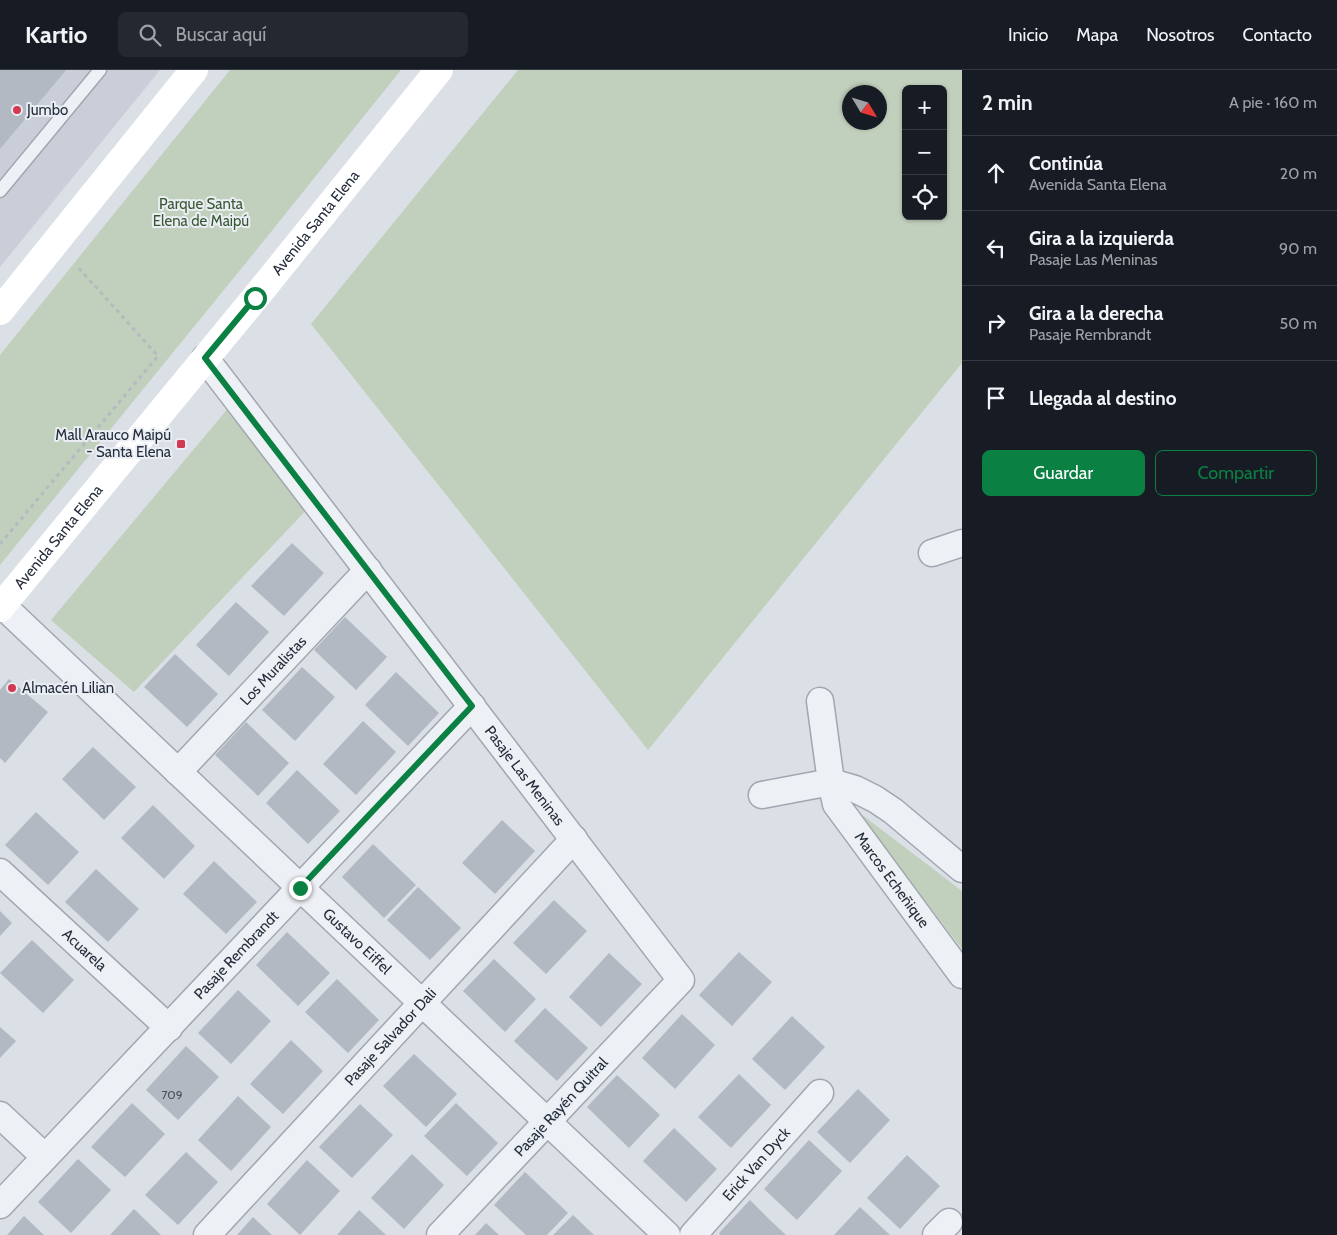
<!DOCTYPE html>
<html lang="es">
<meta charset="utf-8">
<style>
:root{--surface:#171b24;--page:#242831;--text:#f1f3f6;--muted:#9ea1a6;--line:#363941;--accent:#0b8043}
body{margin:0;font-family:Cabin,sans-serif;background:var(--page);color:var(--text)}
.controls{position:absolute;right:15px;top:15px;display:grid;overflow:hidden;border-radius:8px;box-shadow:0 1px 4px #0004}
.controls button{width:45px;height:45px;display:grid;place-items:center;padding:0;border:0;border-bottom:1px solid var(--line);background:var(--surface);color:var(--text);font:25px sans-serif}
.compass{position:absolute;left:842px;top:15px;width:45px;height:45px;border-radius:50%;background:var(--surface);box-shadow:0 1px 4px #0004;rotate:128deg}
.stop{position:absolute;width:15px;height:15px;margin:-11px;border:4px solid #0b8043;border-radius:50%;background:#fff}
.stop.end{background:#0b8043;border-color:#fff;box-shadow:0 1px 5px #0008}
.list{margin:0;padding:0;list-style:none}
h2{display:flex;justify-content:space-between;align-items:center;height:65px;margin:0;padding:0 20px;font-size:21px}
h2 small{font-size:16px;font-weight:400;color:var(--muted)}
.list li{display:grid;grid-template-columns:32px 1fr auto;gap:15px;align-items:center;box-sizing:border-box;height:75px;padding:0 20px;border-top:1px solid var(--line)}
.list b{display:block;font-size:19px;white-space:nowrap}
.list p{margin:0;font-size:16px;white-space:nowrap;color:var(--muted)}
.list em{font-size:16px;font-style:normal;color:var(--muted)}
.actions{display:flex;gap:10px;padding:15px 20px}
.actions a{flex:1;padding:11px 0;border:1px solid var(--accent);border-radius:8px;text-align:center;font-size:18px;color:var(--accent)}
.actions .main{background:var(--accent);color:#fff}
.icon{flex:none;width:28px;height:28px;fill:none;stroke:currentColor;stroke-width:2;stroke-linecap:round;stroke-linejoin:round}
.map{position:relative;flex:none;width:962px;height:1165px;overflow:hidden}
header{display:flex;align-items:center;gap:30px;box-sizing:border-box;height:70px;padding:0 25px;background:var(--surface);border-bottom:1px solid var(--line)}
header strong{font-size:24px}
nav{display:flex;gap:28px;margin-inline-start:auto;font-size:18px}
.search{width:350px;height:45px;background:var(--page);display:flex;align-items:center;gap:12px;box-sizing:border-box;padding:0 18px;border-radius:8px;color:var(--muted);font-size:19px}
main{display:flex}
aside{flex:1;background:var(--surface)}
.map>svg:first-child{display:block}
</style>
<header>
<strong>Kartio</strong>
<div class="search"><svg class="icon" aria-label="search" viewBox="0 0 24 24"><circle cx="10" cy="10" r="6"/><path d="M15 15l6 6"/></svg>Buscar aquí</div>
<nav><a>Inicio</a><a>Mapa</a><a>Nosotros</a><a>Contacto</a></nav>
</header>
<main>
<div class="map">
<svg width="962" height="1165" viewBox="0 0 962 1165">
<rect width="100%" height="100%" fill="#dbdfe6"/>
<path fill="#c9ced8" d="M 0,0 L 160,0 L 0,197 Z"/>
<g fill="#c1d0bc" fill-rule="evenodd">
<path d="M 230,0 L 401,0 L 254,183 L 0,495 L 0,285 Z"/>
<path d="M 518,0 L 962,0 L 962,293 L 648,680 L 311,254 ZM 906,19 L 943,19 L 943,146 L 906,146 ZM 879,22 L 879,52 L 849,52 L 849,22 Z"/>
<path d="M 230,336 L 311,435 L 134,622 L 51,550 Z"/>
<path d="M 857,741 L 962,821 L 962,879 Z"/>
</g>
<g fill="#b2b9c3">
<path d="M 0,0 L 66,0 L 0,79 Z"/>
<path d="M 292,473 L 324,503 L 284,546 L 251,516 Z"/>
<path d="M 236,532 L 269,562 L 229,606 L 196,575 Z"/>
<path d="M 345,547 L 387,587 L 356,620 L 314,580 Z"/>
<path d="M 175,584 L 218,624 L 187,657 L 144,617 Z"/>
<path d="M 302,597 L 335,627 L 295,671 L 262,640 Z"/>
<path d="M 396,602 L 439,643 L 408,676 L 365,635 Z"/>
<path d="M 9,609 L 48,642 L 5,693 L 0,688 L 0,620 Z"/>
<path d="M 363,651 L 396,682 L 356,725 L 323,694 Z"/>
<path d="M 246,652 L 289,693 L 258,726 L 215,685 Z"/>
<path d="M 93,677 L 136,717 L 104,750 L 62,709 Z"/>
<path d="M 297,700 L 340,741 L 308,774 L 266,733 Z"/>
<path d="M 153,735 L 195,776 L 164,809 L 121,768 Z"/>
<path d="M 36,742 L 79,782 L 48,815 L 5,775 Z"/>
<path d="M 502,750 L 535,781 L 495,824 L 462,793 Z"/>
<path d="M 373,774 L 416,815 L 384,848 L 342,807 Z"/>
<path d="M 214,791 L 257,832 L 226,864 L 183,824 Z"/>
<path d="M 96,799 L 139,839 L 108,872 L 65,832 Z"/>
<path d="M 418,817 L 461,858 L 430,890 L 387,850 Z"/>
<path d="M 554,830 L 587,861 L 546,904 L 513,873 Z"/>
<path d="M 0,841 L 12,853 L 0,866 Z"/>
<path d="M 287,862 L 330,903 L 298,936 L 256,895 Z"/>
<path d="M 32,870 L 74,910 L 43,943 L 0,903 Z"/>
<path d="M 739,882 L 772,912 L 732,956 L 699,925 Z"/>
<path d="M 609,883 L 642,914 L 601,957 L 569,927 Z"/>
<path d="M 494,889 L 536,929 L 505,962 L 463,921 Z"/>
<path d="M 337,909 L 379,950 L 348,983 L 305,942 Z"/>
<path d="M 238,920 L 271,951 L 231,994 L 198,963 Z"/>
<path d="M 545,938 L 588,978 L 557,1011 L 514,971 Z"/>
<path d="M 682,944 L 715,975 L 675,1019 L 642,988 Z"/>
<path d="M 792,946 L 825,977 L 785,1020 L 752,989 Z"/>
<path d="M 0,957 L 16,971 L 0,988 Z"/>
<path d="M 291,970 L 323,1001 L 283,1044 L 250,1014 Z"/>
<path d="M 186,976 L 219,1007 L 178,1050 L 146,1020 Z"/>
<path d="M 414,984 L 457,1024 L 426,1057 L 383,1016 Z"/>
<path d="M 739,1004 L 771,1035 L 731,1078 L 698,1047 Z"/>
<path d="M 617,1005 L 660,1045 L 629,1078 L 587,1037 Z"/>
<path d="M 858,1019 L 890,1050 L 850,1093 L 817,1062 Z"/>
<path d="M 238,1026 L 271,1057 L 231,1101 L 198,1070 Z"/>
<path d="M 132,1033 L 165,1064 L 125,1107 L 91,1077 Z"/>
<path d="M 456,1033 L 498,1073 L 467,1106 L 424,1066 Z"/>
<path d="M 360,1034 L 393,1065 L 352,1108 L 319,1077 Z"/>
<path d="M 674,1058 L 717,1099 L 686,1132 L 643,1091 Z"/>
<path d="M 809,1070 L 842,1101 L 797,1150 L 764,1119 Z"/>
<path d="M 186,1082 L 218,1112 L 178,1155 L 145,1125 Z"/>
<path d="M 412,1084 L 444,1115 L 404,1159 L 371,1128 Z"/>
<path d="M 907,1085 L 940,1116 L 900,1159 L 867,1128 Z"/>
<path d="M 78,1089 L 111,1120 L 71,1163 L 38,1132 Z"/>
<path d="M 307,1090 L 340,1121 L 300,1165 L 267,1134 Z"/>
<path d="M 525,1102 L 568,1143 L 547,1165 L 526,1165 L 494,1135 Z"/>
<path d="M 750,1130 L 771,1151 L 786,1165 L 720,1165 L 719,1163 Z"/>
<path d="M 860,1137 L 890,1165 L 834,1165 Z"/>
<path d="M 134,1139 L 161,1165 L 110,1165 Z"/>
<path d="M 359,1140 L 386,1165 L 337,1165 Z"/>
<path d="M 573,1145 L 594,1165 L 553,1165 Z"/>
<path d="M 24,1146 L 44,1165 L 7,1165 Z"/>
<path d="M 253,1147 L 272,1165 L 237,1165 Z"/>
<path d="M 486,1153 L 499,1165 L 475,1165 Z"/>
</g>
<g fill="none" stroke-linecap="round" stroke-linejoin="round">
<defs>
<path id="service" d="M 0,121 L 100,0"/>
<g id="minor">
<path id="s1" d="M 205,288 L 681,910 L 440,1165"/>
<path d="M 932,483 L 962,473"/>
<path id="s2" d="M 2,535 L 667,1165"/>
<path id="s3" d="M 178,702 L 368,500"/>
<path d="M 762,725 L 831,712 L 820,631"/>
<path id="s4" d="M 962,799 L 893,741 L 875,729 L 855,719 L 831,712 L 836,734 L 962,905"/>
<path id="s5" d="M 0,802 L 169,958"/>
<path d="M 0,1045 L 45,1087"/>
<path id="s6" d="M 0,1135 L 472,636"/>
<path id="s7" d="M 207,1165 L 574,769"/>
<path id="s8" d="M 693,1165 L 820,1023"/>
<path d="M 936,1165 L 949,1152"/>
</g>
</defs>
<use href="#service" stroke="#a1a6b0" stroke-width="15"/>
<use href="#minor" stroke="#a1a6b0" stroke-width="29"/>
<path stroke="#b5bac0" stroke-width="3" stroke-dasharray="4 4" stroke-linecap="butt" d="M 0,474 L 158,286 L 76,195"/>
<use href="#service" stroke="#edf0f4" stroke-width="12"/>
<use href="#minor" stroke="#edf0f4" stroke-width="26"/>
<g stroke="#fff" stroke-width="28">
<path d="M 0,241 L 194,0"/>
<path id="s9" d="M 0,538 L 255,228 L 439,0"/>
</g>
</g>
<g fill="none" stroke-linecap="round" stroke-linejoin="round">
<path stroke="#0b8043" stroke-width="6" d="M 255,228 L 205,288 L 472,636 L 300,818"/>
</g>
<g fill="#d23952" stroke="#eaeef4" stroke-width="2">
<circle cx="17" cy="40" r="5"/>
<rect x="176" y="369" width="10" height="10" rx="2.5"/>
<circle cx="12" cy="618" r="5"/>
</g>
<g text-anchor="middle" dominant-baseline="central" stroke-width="4" stroke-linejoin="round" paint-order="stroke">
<g font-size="12" fill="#48515e">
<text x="172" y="1024">709</text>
</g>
<g font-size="15" fill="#252e3c" stroke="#eaeef4" text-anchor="start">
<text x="27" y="40">Jumbo</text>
<text x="171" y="365" text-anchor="end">Mall Arauco Maipú<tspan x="171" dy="17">- Santa Elena</tspan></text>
<text x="22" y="618">Almacén Lilian</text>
</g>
<g font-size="15" fill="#395832" stroke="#eaeef4">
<text x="201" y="134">Parque Santa<tspan x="201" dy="17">Elena de Maipú</tspan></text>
</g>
<g font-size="15" fill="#252e3c" stroke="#eaeef4">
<text stroke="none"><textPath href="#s9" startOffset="498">Avenida Santa Elena</textPath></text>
<text stroke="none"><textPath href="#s9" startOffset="92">Avenida Santa Elena</textPath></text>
<text stroke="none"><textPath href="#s3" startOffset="139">Los Muralistas</textPath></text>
<text stroke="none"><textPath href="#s1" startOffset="526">Pasaje Las Meninas</textPath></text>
<text stroke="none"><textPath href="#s4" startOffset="276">Marcos Echeñique</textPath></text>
<text stroke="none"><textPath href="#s2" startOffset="489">Gustavo Eiffel</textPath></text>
<text stroke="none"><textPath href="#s5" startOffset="115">Acuarela</textPath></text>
<text stroke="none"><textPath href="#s6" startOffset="344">Pasaje Rembrandt</textPath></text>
<text stroke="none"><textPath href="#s7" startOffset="270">Pasaje Salvador Dali</textPath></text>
<text transform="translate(561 1037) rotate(-47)">Pasaje Rayén Quitral</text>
<text stroke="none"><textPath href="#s8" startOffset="95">Erick Van Dyck</textPath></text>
</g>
</g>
</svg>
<div class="controls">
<button>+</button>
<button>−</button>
<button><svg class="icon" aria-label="locate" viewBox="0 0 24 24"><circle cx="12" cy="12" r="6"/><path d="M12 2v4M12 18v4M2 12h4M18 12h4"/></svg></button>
</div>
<svg class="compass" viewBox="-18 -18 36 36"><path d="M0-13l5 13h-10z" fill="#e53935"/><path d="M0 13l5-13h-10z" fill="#9ea1a6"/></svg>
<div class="stop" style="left:255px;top:228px"></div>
<div class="stop end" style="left:300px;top:818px"></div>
</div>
<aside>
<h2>2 min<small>A pie · 160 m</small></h2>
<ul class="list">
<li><svg class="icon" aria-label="ahead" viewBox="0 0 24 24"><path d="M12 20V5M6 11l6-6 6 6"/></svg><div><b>Continúa</b><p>Avenida Santa Elena</p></div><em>20 m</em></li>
<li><svg class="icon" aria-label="left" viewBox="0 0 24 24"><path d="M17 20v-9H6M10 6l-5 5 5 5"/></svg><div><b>Gira a la izquierda</b><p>Pasaje Las Meninas</p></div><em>90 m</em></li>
<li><svg class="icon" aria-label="right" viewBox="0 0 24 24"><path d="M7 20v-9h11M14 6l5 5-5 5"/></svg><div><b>Gira a la derecha</b><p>Pasaje Rembrandt</p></div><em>50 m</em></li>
<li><svg class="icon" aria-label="arrive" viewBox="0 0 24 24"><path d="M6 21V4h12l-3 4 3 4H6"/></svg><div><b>Llegada al destino</b></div></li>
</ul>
<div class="actions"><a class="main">Guardar</a><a>Compartir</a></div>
</aside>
</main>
